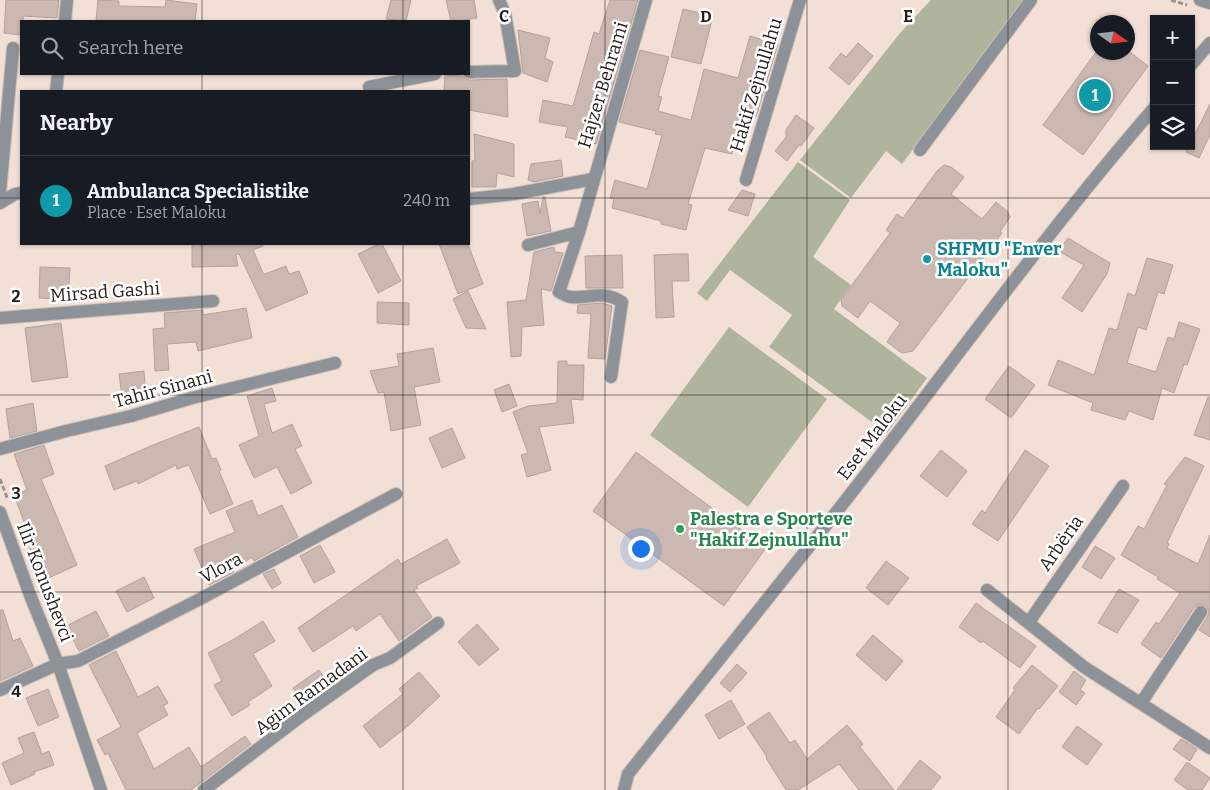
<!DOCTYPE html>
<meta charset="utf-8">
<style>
:root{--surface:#171b24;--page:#242831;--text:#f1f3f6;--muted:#9ea1a6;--line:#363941;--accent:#db2777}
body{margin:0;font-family:Bitter,serif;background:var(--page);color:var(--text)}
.controls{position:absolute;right:15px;top:15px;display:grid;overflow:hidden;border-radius:0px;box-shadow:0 1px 4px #0004}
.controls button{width:45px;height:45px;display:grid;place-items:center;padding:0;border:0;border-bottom:1px solid var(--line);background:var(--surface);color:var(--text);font:25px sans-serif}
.compass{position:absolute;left:1090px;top:15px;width:45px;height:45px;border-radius:50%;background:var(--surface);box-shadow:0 1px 4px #0004;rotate:104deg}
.you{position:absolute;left:640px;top:548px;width:18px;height:18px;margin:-12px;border:4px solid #fff;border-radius:50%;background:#1a73e8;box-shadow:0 0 0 8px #1a73e833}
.badge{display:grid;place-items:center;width:32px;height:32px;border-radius:50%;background:var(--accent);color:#fff;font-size:16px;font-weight:700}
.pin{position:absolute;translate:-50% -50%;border:2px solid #fff;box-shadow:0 1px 5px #0006}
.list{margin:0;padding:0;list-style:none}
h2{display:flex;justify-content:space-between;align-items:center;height:65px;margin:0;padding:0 20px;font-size:21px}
h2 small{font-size:16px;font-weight:400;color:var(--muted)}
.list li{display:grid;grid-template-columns:32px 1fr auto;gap:15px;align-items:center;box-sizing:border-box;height:90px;padding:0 20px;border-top:1px solid var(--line)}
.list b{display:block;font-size:19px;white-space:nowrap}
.list p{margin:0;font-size:16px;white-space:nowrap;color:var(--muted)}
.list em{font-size:16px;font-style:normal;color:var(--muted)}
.icon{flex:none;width:28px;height:28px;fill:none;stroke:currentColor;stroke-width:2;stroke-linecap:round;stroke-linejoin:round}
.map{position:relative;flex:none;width:1210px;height:790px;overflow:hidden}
.search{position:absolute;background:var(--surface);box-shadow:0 1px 4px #0004;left:20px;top:20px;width:450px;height:55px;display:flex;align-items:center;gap:12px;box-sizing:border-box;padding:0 18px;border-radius:0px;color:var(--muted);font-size:19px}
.panel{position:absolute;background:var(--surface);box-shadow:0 1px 4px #0004;left:20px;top:90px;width:450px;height:155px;border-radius:0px}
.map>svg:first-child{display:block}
</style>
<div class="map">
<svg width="1210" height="790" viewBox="0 0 1210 790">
<rect width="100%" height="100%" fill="#f2e0d6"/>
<g fill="#aeb59c">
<path d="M 931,0 L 1025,0 L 902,164 L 886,151 L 851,198 L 800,160 L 900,33 Z"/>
<path d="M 798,162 L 850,200 L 813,257 L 851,285 L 834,309 L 927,378 L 887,433 L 769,347 L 792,315 L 730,270 L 707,301 L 697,293 Z"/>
<path d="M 729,327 L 827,399 L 748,507 L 650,435 Z"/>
</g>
<g fill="#cbb8b1" stroke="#b4a19b">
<path d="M 6,0 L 59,0 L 57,18 L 23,16 L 23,21 L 21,21 L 21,35 L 4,33 Z"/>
<path d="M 98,0 L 119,1 L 119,6 L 165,7 L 166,0 L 197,4 L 195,21 L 96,21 Z"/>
<path d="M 391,0 L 411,0 L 406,21 L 386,19 Z"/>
<path d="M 446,0 L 474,0 L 477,18 L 460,21 L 451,21 Z"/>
<path d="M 610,0 L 638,0 L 596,144 L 565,137 L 568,127 L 539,122 L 543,100 L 573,106 L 594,32 L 599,34 Z"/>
<path d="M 683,9 L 713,16 L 701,64 L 671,57 Z"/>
<path d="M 518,30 L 550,38 L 545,58 L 553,62 L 547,82 L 523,73 Z"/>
<path d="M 750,36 L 778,44 L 756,117 L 742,112 L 732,154 L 705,148 L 688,204 L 692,205 L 686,230 L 661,224 L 661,221 L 612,208 L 614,199 L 610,198 L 615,180 L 647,189 L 662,135 L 655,134 L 656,131 L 619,122 L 640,50 L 669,57 L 658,96 L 662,97 L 658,111 L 691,120 L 704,69 L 738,78 Z"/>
<path d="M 858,43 L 873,56 L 849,85 L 829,68 L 841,53 L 846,57 Z"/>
<path d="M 1096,52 L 1130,52 L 1148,66 L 1083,155 L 1043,125 Z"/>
<path d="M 445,75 L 462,76 L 469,80 L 507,79 L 508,117 L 469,110 L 469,91 L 444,91 Z"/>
<path d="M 1210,104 L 1210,135 L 1199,158 L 1186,152 L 1189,146 L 1191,146 L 1191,142 Z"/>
<path d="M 796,115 L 814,128 L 801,146 L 799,145 L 787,161 L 775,151 L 787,136 L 786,135 L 786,130 Z"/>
<path d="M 474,134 L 514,144 L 514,177 L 497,173 L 496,187 L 472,187 L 472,161 L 475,161 Z"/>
<path d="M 561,160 L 563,176 L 534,182 L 528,180 L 531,164 Z"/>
<path d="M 944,165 L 951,167 L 964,177 L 951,194 L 982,219 L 996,202 L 1008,212 L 1010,217 L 1000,232 L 1002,233 L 913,351 L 902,353 L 887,342 L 900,323 L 870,301 L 858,318 L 842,306 L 841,300 L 890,233 L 886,230 L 897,214 L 903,218 L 937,171 Z"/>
<path d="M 742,190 L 755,194 L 748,216 L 728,210 Z"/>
<path d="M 543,197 L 545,197 L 551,231 L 527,236 L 522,204 L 538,201 L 540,214 Z"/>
<path d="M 1068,238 L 1110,263 L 1107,274 L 1082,312 L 1062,298 L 1084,265 L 1058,251 Z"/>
<path d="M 192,244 L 262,244 L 263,246 L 253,250 L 263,273 L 265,274 L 286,266 L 289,274 L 299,271 L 308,293 L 266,311 L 239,254 L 236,255 L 238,266 L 192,267 Z"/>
<path d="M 379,244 L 382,244 L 401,281 L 378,293 L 358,254 Z"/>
<path d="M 439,244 L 468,244 L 483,284 L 458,294 Z"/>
<path d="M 554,247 L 555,252 L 563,253 L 551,291 L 541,289 L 544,325 L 522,327 L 521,356 L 511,357 L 507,302 L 526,300 L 534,252 Z"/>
<path d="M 677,254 L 688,254 L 689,281 L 672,281 L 674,317 L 656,318 L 654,255 Z"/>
<path d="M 622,255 L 623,288 L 586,288 L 585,256 Z"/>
<path d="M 1147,258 L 1173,265 L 1164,294 L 1158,292 L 1146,330 L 1138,327 L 1127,363 L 1156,372 L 1168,337 L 1174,339 L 1179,322 L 1200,329 L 1187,365 L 1184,364 L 1174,393 L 1162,388 L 1153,420 L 1129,411 L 1125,420 L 1091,410 L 1093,403 L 1048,385 L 1058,360 L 1094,375 L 1109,328 L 1117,330 L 1128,293 L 1135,296 Z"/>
<path d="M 40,267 L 70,268 L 68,300 L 39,298 Z"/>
<path d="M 468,291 L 486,329 L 466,328 L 453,299 Z"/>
<path d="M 377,302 L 409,303 L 409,325 L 377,323 Z"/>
<path d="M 602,303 L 612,306 L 605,359 L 588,358 L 591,314 L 577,313 L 578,305 Z"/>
<path d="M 246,308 L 252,338 L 198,351 L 196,342 L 167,344 L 169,370 L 155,371 L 153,329 L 165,328 L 164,313 L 203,310 L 203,315 Z"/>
<path d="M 61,323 L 68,377 L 32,382 L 25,328 Z"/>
<path d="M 433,348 L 440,382 L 414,387 L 421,425 L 391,431 L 384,392 L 378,393 L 370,371 L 399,366 L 397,354 Z"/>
<path d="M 558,361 L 567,361 L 567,365 L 584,365 L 583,400 L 571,399 L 574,423 L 539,427 L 551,470 L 527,477 L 521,455 L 528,453 L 513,412 L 528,406 L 557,403 Z"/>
<path d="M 1009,366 L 1035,385 L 1011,418 L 985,399 Z"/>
<path d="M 144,371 L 146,399 L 123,403 L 119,374 Z"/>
<path d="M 509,384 L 517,406 L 502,412 L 494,390 Z"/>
<path d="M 272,388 L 276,401 L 264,404 L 272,433 L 292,424 L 302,446 L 295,449 L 312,483 L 291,494 L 277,467 L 254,478 L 239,445 L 259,436 L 247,396 Z"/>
<path d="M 1208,397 L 1210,397 L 1210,440 L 1194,435 Z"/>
<path d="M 33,403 L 37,431 L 10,438 L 6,409 Z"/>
<path d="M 199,427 L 212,459 L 216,458 L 221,470 L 219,471 L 233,504 L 210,514 L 189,465 L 177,469 L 176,465 L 138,484 L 137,481 L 114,490 L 105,466 L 153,445 Z"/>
<path d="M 452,428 L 465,458 L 442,468 L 429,438 Z"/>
<path d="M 44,445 L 54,474 L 41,479 L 77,565 L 44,580 L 25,537 L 29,535 L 14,495 L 27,490 L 14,454 Z"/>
<path d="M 941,450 L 967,471 L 947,497 L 920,476 Z"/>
<path d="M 1025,450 L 1049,466 L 998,541 L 972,524 L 982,510 L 985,513 Z"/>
<path d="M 636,452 L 766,548 L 724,606 L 593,511 Z"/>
<path d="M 1185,457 L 1204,466 L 1167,543 L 1169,544 L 1167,548 L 1198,564 L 1210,535 L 1210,637 L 1199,630 L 1208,616 L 1208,609 L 1205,605 L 1198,605 L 1194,608 L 1161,658 L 1141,644 L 1156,622 L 1159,624 L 1180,593 L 1157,579 L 1158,577 L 1121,555 L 1138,526 L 1144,529 L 1167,485 L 1164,484 Z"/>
<path d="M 252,500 L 258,516 L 282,505 L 298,537 L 254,561 L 252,557 L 233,570 L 234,572 L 209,585 L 194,549 L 235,532 L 226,511 Z"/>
<path d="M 447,539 L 460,563 L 416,586 L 418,588 L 414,590 L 432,617 L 399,641 L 380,614 L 356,631 L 353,626 L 313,652 L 298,628 L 398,559 L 401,564 Z"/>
<path d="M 320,545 L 335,572 L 314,583 L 300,556 Z"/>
<path d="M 1095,546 L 1115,558 L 1101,579 L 1082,567 Z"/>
<path d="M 886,561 L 909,578 L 888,605 L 866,588 Z"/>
<path d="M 274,569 L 281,583 L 272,589 L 263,574 Z"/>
<path d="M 144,577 L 154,598 L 127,612 L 116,591 Z"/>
<path d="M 1119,589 L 1139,600 L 1117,633 L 1098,623 Z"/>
<path d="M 976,603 L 1036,646 L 1020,668 L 983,641 L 981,643 L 959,627 Z"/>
<path d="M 0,610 L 3,610 L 13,641 L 20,638 L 33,666 L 0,681 Z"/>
<path d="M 96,611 L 109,636 L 79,651 L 66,626 Z"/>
<path d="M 263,621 L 275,641 L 253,654 L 272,686 L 248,702 L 250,705 L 232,716 L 214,685 L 222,681 L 208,653 L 236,638 Z"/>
<path d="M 477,624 L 499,649 L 479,666 L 458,642 Z"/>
<path d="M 873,635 L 903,661 L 886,681 L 856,655 Z"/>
<path d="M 116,651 L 138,697 L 158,686 L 168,703 L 163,706 L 168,715 L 137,733 L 154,769 L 189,747 L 201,767 L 245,736 L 251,744 L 191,790 L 126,790 L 108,753 L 105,755 L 97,740 L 121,727 L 89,665 Z"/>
<path d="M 737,664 L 747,673 L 730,692 L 720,683 Z"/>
<path d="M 1032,665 L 1058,686 L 1039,709 L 1038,708 L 1019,734 L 996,717 L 1015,690 L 1013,688 Z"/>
<path d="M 319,670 L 330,686 L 304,704 L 293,688 Z"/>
<path d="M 1074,671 L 1086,680 L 1080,690 L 1085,693 L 1076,705 L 1059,692 Z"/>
<path d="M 419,672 L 440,696 L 409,725 L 380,748 L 363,726 L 403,694 L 399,689 Z"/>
<path d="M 48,689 L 59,717 L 38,726 L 26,698 Z"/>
<path d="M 731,700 L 745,724 L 719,739 L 705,715 Z"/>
<path d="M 769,712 L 790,743 L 795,740 L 807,759 L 847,725 L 863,744 L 860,747 L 894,790 L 859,790 L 839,764 L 798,790 L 786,790 L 766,758 L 767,757 L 747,727 Z"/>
<path d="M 1077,726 L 1102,744 L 1087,765 L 1062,747 Z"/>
<path d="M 34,732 L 42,754 L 49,751 L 54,765 L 34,772 L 35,774 L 11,785 L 2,763 L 24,753 L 18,738 Z"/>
<path d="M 1181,739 L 1197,749 L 1190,761 L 1173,749 Z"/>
<path d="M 920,760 L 941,777 L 931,790 L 897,790 Z"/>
<path d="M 1187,762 L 1210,778 L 1202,790 L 1188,790 L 1174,780 Z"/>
</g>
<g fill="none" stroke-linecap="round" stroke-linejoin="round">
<defs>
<g id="minor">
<path d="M 1200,0 L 1210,3"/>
<path d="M 65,21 L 67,0"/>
<path d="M 1191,65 L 1210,43"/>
<path d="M 469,72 L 515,71 L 505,14 L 499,0"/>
<path d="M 369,87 L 435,74"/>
<path d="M 56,91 L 58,74"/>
<path d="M 920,150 L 1031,0"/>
<path d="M 746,180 L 800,0"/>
<path d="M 0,193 L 13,48"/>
<path d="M 469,199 L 514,194 L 593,179"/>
<path d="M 0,203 L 15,194 L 21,193"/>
<path d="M 528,245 L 579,232"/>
<path d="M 0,318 L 213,301"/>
<path d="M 611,377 L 622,302 C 602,289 590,299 571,297 C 567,297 563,294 559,292 L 579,232 L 646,0"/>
<path d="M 0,449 L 66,431 L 131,416 L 192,398 L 335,363"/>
<path d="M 987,590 L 1084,667 L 1210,748"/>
<path d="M 1029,622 L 1123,486"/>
<path d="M 0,690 L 58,664 L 78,661 L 202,598 L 396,494"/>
<path d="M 1141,703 L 1201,612"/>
<path d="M 204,790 L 304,714 L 373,665 L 390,658 L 438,623"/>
<path d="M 624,790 L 628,774 C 704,678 781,583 856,487 C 955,360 1048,230 1154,108"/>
</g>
<path id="tertiary" d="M 0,512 L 30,595 L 58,664 L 101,790"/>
</defs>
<use href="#minor" stroke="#cdbdb4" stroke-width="14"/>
<use href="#tertiary" stroke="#cdbdb4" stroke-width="14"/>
<g stroke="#a0928b" stroke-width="3" stroke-dasharray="5 2.5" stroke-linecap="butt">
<path d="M 1171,0 L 1187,5"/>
<path d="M 0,479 L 8,500"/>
</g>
<use href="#minor" stroke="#8c9298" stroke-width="12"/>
<use href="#tertiary" stroke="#8c9298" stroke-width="12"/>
</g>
<path fill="none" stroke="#231c19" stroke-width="1" stroke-opacity="0.55" d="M 202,0 L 202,21M 403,0 L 403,21M 605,0 L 605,790M 807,0 L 807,790M 1008,0 L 1008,790M 202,74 L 202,91M 403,74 L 403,91M 0,198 L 21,198M 469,198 L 1210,198M 202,244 L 202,790M 403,244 L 403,790M 0,395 L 1210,395M 0,592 L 1210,592"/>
<circle fill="#0f9aa8" stroke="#fff" stroke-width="2" cx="927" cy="259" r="5"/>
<circle fill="#2e9e5b" stroke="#fff" stroke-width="2" cx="680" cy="529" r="5"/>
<g text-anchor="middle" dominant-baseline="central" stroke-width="5" stroke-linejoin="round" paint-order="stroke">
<g font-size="18" fill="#231c19" stroke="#fff">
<text transform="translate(603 85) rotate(-73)">Hajzer Behrami</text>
<text transform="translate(756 85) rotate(-73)">Hakif Zejnullahu</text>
<text transform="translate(105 292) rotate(-4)">Mirsad Gashi</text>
<text transform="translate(163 389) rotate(-15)">Tahir Sinani</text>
<text transform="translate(872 437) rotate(-53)">Eset Maloku</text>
<text transform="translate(1061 543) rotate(-55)">Arbëria</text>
<text transform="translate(221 568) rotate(-28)">Vlora</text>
<text transform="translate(45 582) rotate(69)">Ilir Konushevci</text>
<text transform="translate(311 691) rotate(-36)">Agim Ramadani</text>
</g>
<g font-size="18" font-weight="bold" fill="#0d838f" stroke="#fff" text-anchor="start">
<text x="937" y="249">SHFMU "Enver<tspan x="937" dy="21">Maloku"</tspan></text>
</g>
<g font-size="18" font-weight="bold" fill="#27864d" stroke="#fff" text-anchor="start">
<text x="690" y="519">Palestra e Sporteve<tspan x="690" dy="21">"Hakif Zejnullahu"</tspan></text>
</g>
</g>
<g font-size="16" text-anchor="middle" font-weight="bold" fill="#231c19" stroke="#fff" stroke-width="5" stroke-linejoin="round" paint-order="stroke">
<text x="504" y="22">C</text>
<text x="706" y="22">D</text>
<text x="908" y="22">E</text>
<text x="16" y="302">2</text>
<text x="16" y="499">3</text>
<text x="16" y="697">4</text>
</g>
</svg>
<div class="controls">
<button>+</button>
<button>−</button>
<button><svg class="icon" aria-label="layers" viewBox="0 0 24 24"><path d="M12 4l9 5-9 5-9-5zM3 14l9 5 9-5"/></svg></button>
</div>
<svg class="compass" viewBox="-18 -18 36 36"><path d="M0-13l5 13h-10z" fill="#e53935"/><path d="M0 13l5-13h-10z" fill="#9ea1a6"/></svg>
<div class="you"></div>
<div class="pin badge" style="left:1095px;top:95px;background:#0f9aa8">1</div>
<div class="search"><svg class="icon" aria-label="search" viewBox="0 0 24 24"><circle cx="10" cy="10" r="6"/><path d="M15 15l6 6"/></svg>Search here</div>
<section class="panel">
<h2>Nearby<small></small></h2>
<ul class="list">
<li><span class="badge" style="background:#0f9aa8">1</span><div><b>Ambulanca Specialistike</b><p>Place · Eset Maloku</p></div><em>240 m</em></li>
</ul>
</section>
</div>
